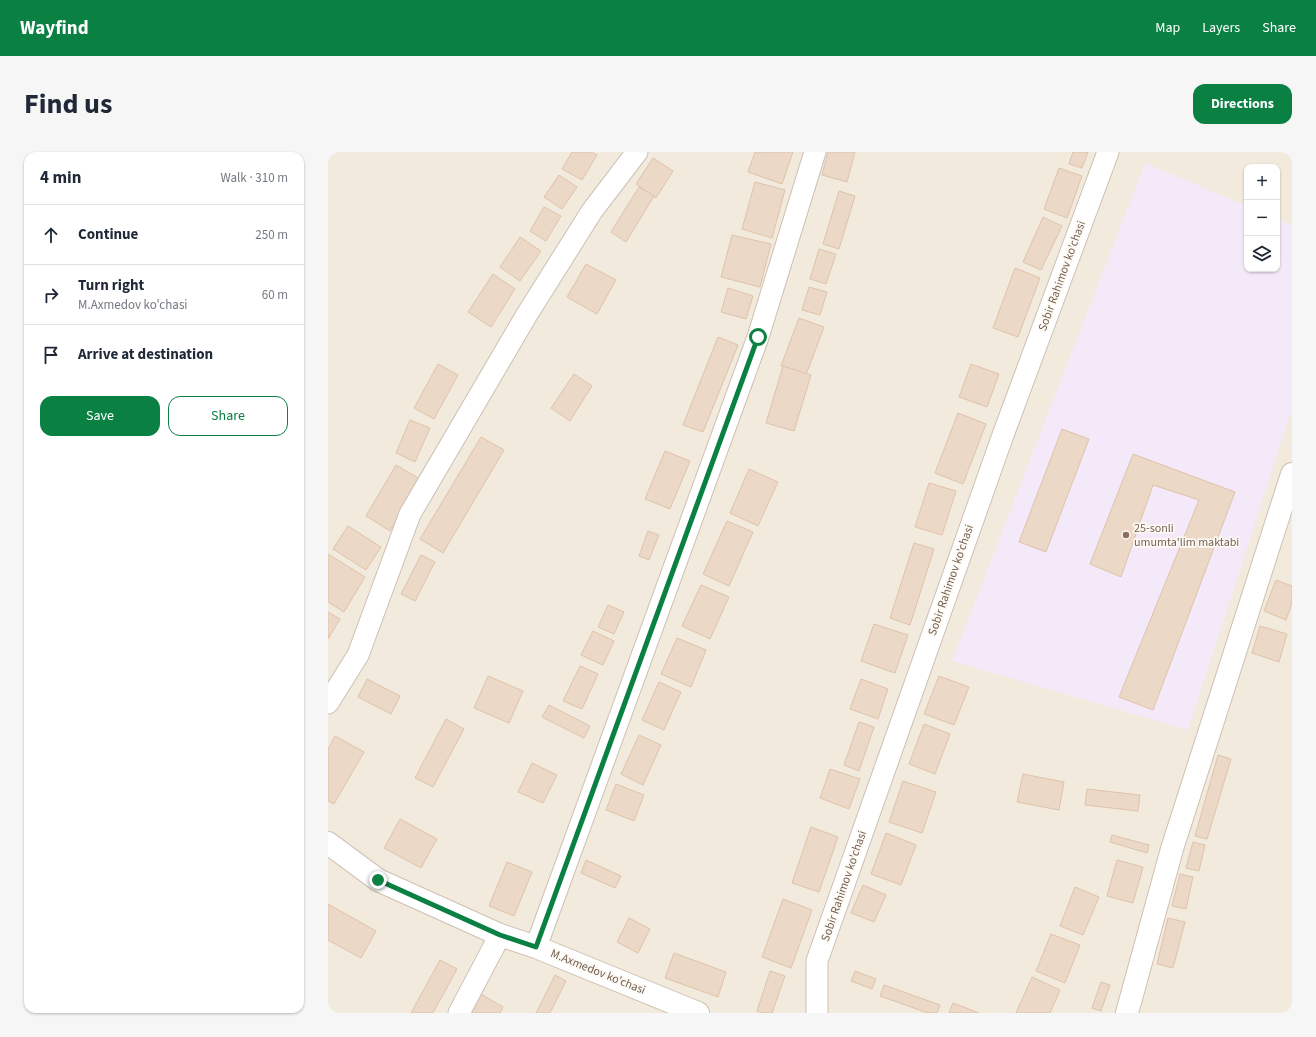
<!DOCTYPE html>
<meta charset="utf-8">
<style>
:root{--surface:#fff;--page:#f6f6f7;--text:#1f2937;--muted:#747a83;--line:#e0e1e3;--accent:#0b8043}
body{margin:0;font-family:"Source Sans 3",sans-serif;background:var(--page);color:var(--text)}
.controls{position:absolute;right:12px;top:12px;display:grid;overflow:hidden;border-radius:8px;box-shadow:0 1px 3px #0004}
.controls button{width:36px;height:36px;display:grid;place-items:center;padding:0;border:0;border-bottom:1px solid var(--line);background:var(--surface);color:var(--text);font:20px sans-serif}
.stop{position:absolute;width:12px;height:12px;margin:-9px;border:3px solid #0b8043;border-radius:50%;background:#fff}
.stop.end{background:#0b8043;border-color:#fff;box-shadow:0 1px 4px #0008}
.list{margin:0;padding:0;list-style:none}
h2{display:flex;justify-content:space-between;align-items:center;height:52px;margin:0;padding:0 16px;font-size:17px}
h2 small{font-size:13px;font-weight:400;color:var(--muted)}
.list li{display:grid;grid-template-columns:26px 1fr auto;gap:12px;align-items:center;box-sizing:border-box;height:60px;padding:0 16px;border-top:1px solid var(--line)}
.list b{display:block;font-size:15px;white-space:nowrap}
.list p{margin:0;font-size:13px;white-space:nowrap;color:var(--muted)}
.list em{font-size:13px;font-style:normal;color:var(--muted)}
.actions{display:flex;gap:8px;padding:12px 16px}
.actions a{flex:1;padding:9px 0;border:1px solid var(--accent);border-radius:12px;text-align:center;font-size:14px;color:var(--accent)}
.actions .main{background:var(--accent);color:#fff}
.icon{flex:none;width:22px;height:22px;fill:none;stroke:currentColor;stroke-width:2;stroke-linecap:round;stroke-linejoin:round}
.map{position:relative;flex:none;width:964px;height:861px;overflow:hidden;border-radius:12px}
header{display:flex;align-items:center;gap:24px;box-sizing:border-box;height:56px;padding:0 20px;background:var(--accent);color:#fff}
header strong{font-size:19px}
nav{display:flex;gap:22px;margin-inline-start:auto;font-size:14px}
.intro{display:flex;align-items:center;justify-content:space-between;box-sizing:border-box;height:96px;padding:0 24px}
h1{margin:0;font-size:28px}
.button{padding:10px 18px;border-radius:12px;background:var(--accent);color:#fff;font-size:14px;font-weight:700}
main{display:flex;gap:24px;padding:0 24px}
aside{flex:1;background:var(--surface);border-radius:12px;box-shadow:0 1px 3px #0004}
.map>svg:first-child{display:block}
</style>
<header>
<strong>Wayfind</strong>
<nav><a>Map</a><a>Layers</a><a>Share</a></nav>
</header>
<div class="intro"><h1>Find us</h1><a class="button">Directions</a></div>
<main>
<aside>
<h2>4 min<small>Walk · 310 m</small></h2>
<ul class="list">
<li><svg class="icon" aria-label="ahead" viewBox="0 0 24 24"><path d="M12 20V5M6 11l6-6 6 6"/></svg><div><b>Continue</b></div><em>250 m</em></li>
<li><svg class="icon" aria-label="right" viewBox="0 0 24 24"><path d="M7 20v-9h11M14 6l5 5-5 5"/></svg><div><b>Turn right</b><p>M.Axmedov ko'chasi</p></div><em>60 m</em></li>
<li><svg class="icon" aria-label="arrive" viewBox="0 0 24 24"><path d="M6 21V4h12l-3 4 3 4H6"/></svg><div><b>Arrive at destination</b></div></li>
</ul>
<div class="actions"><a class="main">Save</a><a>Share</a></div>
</aside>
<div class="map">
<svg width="964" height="861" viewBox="0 0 964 861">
<rect width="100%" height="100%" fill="#fbf7ed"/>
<path fill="#f2eadc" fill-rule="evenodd" d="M 0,0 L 964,0 L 964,861 L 0,861 ZM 919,15 L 949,15 L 949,117 L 919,117 Z"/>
<path fill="#f4e9f8" d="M 817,11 L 919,54 L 919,117 L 949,117 L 949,67 L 964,74 L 964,257 L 860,578 L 624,509 Z"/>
<g fill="#ebd8c6" stroke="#dec3aa">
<path d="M 244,0 L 263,0 L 269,3 L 254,28 L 234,17 Z"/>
<path d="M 427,0 L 465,0 L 454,32 L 420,20 Z"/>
<path d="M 500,0 L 527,0 L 519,30 L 494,23 Z"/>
<path d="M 745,0 L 760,0 L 754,16 L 741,12 Z"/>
<path d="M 325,6 L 345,19 L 328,46 L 308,32 Z"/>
<path d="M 731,16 L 754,24 L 739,66 L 716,57 Z"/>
<path d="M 231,23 L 249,35 L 234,57 L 216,45 Z"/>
<path d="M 427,30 L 457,38 L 444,86 L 414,77 Z"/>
<path d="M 311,35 L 326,44 L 298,90 L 283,80 Z"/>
<path d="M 511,39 L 527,44 L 511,97 L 495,92 Z"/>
<path d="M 216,55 L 233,64 L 218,89 L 202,79 Z"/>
<path d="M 715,65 L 734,74 L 713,118 L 695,110 Z"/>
<path d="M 404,83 L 443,92 L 432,135 L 393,125 Z"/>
<path d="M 192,85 L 213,99 L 192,129 L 172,115 Z"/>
<path d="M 491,97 L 508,102 L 498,132 L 482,127 Z"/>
<path d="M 258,112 L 288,128 L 269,162 L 239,145 Z"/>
<path d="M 687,116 L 712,126 L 690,185 L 665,176 Z"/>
<path d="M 165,122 L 187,137 L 163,175 L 140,160 Z"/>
<path d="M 481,135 L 499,140 L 492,163 L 474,158 Z"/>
<path d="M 400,136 L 425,144 L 418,167 L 393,160 Z"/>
<path d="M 471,166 L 496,175 L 478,223 L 453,214 Z"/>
<path d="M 390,185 L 410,193 L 375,280 L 355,273 Z"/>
<path d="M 110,212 L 130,223 L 106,267 L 86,256 Z"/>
<path d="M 643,212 L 671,222 L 659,255 L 631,245 Z"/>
<path d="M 455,214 L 483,223 L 466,279 L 438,271 Z"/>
<path d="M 246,222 L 264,234 L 242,269 L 223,256 Z"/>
<path d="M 630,261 L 658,272 L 635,332 L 607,321 Z"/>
<path d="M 82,268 L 102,276 L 87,310 L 68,301 Z"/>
<path d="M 734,277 L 761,287 L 718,400 L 691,390 Z"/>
<path d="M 153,285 L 176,298 L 115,401 L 92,387 Z"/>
<path d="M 337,299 L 362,309 L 342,357 L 317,347 Z"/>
<path d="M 805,302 L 907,340 L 825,558 L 791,545 L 871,348 L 825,333 L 793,425 L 762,412 Z"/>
<path d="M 68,313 L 92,327 L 62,379 L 38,364 Z"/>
<path d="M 421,317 L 450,330 L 430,374 L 402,361 Z"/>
<path d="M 601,331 L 628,339 L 614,383 L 587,375 Z"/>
<path d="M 399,369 L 425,380 L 401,434 L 375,422 Z"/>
<path d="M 20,374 L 53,395 L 38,418 L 5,397 Z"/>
<path d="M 320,379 L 331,383 L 321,408 L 311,404 Z"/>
<path d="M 586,391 L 606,397 L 582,473 L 562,466 Z"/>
<path d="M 0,402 L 37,425 L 16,460 L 0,450 Z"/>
<path d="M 93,403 L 107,410 L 87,449 L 73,442 Z"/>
<path d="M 948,428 L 964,434 L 964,451 L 958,468 L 936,459 Z"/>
<path d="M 373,433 L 401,445 L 382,487 L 354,474 Z"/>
<path d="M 280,453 L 296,460 L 286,482 L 270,475 Z"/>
<path d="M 0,460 L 12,467 L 0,487 Z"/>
<path d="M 546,472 L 580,483 L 567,521 L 533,509 Z"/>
<path d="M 932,474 L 959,482 L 951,510 L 924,501 Z"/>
<path d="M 265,479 L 286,489 L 275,513 L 253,503 Z"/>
<path d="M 349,486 L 378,498 L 363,535 L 333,522 Z"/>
<path d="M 252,514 L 270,522 L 254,557 L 235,549 Z"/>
<path d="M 160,524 L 195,539 L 181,571 L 146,556 Z"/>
<path d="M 611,524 L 641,535 L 626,573 L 596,562 Z"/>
<path d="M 39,527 L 72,544 L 63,562 L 30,545 Z"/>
<path d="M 533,527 L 560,537 L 550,567 L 522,557 Z"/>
<path d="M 331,530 L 353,540 L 336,578 L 314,568 Z"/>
<path d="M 221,553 L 262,574 L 256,586 L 214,565 Z"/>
<path d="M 118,567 L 136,577 L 105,635 L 87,626 Z"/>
<path d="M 531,570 L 546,575 L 531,619 L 516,613 Z"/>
<path d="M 596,572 L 622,582 L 607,622 L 581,612 Z"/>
<path d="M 311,583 L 333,593 L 315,633 L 293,622 Z"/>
<path d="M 7,584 L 36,600 L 6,652 L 0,649 L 0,597 Z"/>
<path d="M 890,603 L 903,607 L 879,687 L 867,684 Z"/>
<path d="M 204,611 L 229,623 L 215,651 L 190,640 Z"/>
<path d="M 502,617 L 532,627 L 521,657 L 492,646 Z"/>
<path d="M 695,622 L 736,630 L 731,658 L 689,650 Z"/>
<path d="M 575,629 L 608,640 L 594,681 L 561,670 Z"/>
<path d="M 288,632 L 316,643 L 306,669 L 278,658 Z"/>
<path d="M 759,637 L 812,643 L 810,659 L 757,653 Z"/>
<path d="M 72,667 L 109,687 L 93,716 L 56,696 Z"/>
<path d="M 483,675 L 510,685 L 491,740 L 464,731 Z"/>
<path d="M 558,681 L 588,693 L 573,733 L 543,722 Z"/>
<path d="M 784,683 L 821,693 L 819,701 L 782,690 Z"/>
<path d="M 865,690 L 877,693 L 871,719 L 858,716 Z"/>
<path d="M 258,708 L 293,724 L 287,736 L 253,721 Z"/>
<path d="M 789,708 L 815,715 L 805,751 L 779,744 Z"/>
<path d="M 179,710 L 204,720 L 186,764 L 161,754 Z"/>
<path d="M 852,722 L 865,725 L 858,757 L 844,754 Z"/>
<path d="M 535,733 L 558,743 L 546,770 L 523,761 Z"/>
<path d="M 747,735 L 771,745 L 755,783 L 732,774 Z"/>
<path d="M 455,747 L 484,758 L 463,816 L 434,805 Z"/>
<path d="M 0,752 L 48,779 L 33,806 L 0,788 Z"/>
<path d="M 301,766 L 322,777 L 310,801 L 289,790 Z"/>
<path d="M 840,766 L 857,770 L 845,816 L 829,812 Z"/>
<path d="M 723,782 L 752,793 L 737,831 L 708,819 Z"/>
<path d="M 346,801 L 398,820 L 390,845 L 337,826 Z"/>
<path d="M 112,808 L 129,817 L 105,861 L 83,861 Z"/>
<path d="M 442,819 L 457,824 L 444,861 L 435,861 L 429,859 Z"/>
<path d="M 527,819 L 548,827 L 544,837 L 523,829 Z"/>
<path d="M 227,823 L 238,829 L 222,861 L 208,861 Z"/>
<path d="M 704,825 L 732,838 L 722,861 L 688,861 Z"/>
<path d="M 773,830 L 782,833 L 773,859 L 764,856 Z"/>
<path d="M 556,833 L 612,853 L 609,861 L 600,861 L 552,844 Z"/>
<path d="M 153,842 L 175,855 L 172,861 L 142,861 Z"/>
<path d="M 625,851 L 651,861 L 621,861 Z"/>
</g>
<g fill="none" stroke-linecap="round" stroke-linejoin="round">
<defs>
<g id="street">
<path d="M 0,551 L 30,503 L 82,362 L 198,164 L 264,59 L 309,0"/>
<path d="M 208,795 L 430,185 L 487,0"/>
<path d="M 131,861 L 172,783"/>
<path d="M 489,861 L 489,809 L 675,283 L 780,0"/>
</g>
<g id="secondary">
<path d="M 0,691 L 50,728 L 172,783 L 208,795 L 370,861"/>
<path d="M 799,861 L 844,697 L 964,322"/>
</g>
</defs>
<use href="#street" stroke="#ccc0b4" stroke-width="23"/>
<use href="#secondary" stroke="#cec1b2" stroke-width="24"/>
<use href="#street" stroke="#fff" stroke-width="21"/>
<use href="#secondary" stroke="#fff" stroke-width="22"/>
</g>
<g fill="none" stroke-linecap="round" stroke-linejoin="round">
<path stroke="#0b8043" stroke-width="5" d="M 50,728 L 172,783 L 208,795 L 430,185"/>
</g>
<circle fill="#8d6e63" stroke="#fdfaf4" stroke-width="1.5" cx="798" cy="383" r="4"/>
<g text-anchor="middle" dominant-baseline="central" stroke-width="3.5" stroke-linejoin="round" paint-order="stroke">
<g font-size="12" fill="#746152" stroke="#fdfaf4">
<text transform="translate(734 124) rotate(-70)">Sobir Rahimov ko'chasi</text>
<text transform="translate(623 428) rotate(-71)">Sobir Rahimov ko'chasi</text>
<text transform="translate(516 734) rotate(-71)">Sobir Rahimov ko'chasi</text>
<text transform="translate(270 820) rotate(22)">M.Axmedov ko'chasi</text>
</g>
<g font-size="12" fill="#785e54" stroke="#fdfaf4" text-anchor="start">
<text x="806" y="376">25-sonli<tspan x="806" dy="14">umumta'lim maktabi</tspan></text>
</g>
</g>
</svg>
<div class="controls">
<button>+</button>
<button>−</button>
<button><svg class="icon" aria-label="layers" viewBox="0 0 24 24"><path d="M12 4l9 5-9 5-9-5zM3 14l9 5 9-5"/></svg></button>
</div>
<div class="stop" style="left:430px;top:185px"></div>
<div class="stop end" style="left:50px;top:728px"></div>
</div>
</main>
